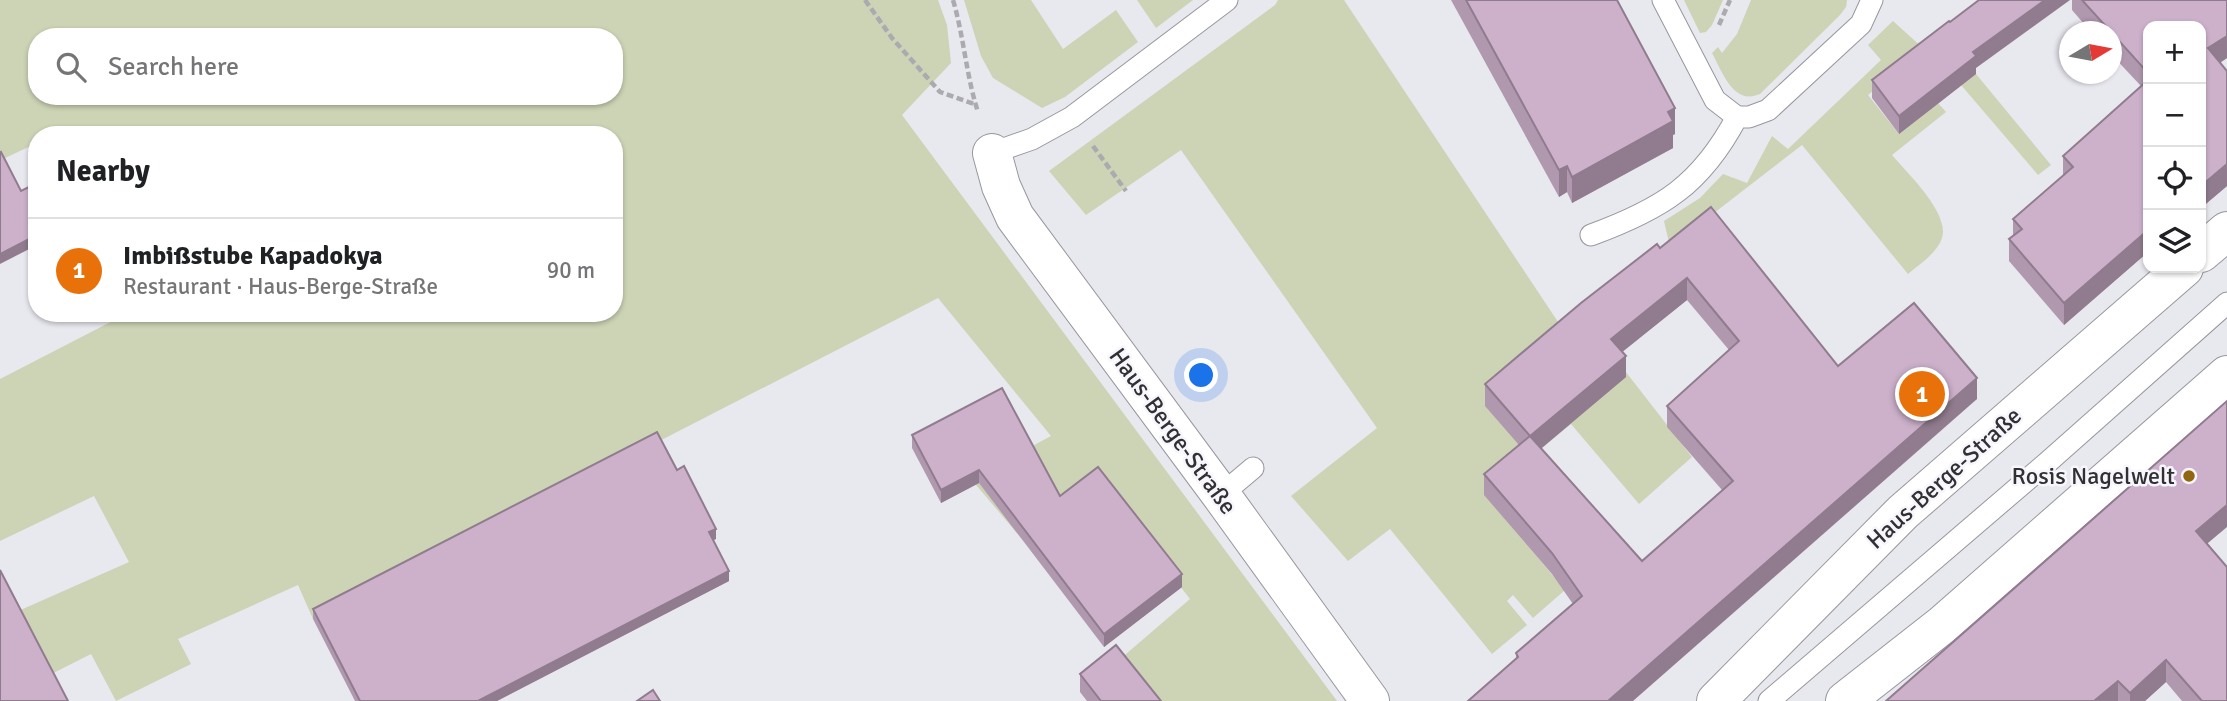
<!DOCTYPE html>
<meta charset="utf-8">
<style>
:root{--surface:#fff;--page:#f6f6f6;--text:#202124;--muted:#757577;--line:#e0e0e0;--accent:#926510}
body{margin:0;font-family:Signika,sans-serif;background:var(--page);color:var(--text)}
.controls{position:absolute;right:21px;top:21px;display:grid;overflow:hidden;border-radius:14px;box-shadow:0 2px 5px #0004}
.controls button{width:63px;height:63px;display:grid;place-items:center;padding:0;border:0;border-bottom:2px solid var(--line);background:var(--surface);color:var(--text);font:35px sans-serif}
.compass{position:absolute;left:2059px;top:21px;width:63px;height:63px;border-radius:50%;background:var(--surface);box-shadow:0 2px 5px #0004;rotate:80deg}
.you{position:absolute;left:1202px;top:376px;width:24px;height:24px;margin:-18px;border:5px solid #fff;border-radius:50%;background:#1a73e8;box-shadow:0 0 0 10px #1a73e833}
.badge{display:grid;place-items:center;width:46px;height:46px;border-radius:50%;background:var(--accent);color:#fff;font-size:23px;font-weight:700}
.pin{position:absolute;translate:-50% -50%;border:4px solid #fff;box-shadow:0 2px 7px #0006}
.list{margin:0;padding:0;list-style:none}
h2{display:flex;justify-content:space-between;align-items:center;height:91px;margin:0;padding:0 28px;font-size:30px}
h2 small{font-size:23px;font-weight:400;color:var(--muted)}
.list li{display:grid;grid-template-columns:46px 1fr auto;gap:21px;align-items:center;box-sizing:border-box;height:105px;padding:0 28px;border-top:2px solid var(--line)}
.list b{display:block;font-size:26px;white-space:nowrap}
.list p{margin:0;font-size:23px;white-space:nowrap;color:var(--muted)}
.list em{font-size:23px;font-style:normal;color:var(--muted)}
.icon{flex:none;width:38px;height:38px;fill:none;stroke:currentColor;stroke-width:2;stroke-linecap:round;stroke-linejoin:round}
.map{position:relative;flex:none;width:2227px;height:701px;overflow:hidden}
.search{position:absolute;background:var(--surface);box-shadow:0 2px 5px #0004;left:28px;top:28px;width:595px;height:77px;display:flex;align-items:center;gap:18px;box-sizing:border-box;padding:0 24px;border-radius:28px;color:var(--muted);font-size:26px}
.panel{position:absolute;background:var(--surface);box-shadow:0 2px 5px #0004;left:28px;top:126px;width:595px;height:196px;border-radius:28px}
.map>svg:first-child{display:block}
</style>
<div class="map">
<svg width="2227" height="701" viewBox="0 0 2227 701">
<rect width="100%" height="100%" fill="#e8e8ef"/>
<g fill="#ccd4b5" fill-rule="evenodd">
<path d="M 0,0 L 938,0 L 947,25 L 951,63 L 902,115 L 1337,701 L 1152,701 L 1119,660 L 1190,599 L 1098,480 L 1021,538 L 971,479 L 1051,436 L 938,298 L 313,619 L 298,585 L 178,639 L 191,664 L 116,701 L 91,654 L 0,700 L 16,612 L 129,562 L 94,496 L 0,541 L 0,379 L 128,313 L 614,313 L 614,135 L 37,135 L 37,143 L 3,159 L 0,156 ZM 37,37 L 614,37 L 614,96 L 37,96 Z"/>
<path d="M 964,0 L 1031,0 L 1063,49 L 1116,10 L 1138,42 L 1065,97 L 1042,108 L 993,78 L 981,56 Z"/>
<path d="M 1137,0 L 1193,0 L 1156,28 Z"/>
<path d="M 1278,0 L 1344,0 L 1566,334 L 1615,358 L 1692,457 L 1639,504 L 1571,424 L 1485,495 L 1565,590 L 1533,618 L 1513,595 L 1507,601 L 1527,625 L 1492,654 L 1390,529 L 1348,561 L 1291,496 L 1377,428 L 1181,150 L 1086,215 L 1049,171 L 1275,5 Z"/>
<path d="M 1684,0 L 1723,0 L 1712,25 L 1706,32 L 1700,33 Z"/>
<path d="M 1751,0 L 1847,0 L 1846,7 L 1840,15 L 1760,94 C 1733,106 1722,71 1712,53 L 1718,47 L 1722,53 L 1737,34 Z"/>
<path d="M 1893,21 L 1924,49 L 1868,95 L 1899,134 L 1938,103 L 1946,112 L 1892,155 C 1907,173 1950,213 1942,238 C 1937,253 1920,264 1908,274 L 1802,145 L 1670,247 L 1664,221 L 1700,198 L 1723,174 L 1747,183 L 1772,136 L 1788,149 L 1881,60 L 1868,45 Z"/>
<path d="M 1976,74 L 2051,165 L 2038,175 L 1961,85 Z"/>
</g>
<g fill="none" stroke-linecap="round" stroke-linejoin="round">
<defs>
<g id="service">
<path d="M 1663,0 L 1715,100 L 1737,117"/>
<path d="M 992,153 L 1032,139 L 1072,117 L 1227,0"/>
<path d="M 1591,235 C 1662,209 1701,185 1737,117 L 1749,117 L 1768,110 L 1861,24 L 1872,0"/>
<path d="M 1221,495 L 1253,468"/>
<path d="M 1769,701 L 2049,461 L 2227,303"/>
</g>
<path id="minor" d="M 992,153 L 1001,186 L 1015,217 L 1221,495 L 1370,701"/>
<g id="secondary">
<path d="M 2201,253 L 2227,231"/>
<path d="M 1716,701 L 1903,512 L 2184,268"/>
<path d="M 1845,701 L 1942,625 L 2227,375"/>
</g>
</defs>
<use href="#service" stroke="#97979d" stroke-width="23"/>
<use href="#minor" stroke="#97979d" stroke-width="40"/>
<use href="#secondary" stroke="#97979d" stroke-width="40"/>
<g stroke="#aaaaaf" stroke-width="4.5" stroke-dasharray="7 3.5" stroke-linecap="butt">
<path d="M 865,0 L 892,38 L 940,92 L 974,104"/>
<path d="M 953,0 C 964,37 966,75 978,112"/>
<path d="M 1719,25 L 1730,0"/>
<path d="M 1093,146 L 1126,191"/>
</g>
<use href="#service" stroke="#fff" stroke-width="21"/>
<use href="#minor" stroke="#fff" stroke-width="38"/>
<use href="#secondary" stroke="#fff" stroke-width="38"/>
</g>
<g fill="#b098af" fill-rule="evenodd">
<path d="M 1451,0 L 1617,0 L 1675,134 L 1673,135 L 1673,148 L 1572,203 L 1567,192 L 1559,197 Z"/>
<path d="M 2072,0 L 2227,0 L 2227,58 L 2220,63 L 2227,71 L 2227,186 L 2201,208 L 2148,26 L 2148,252 L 2064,325 L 2009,261 L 2009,239 L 2013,236 L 2013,219 L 2063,176 L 2063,156 L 2141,86 L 2111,54 L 2111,32 L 2091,32 L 2072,10 Z"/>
<path d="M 1976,68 L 1976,74 L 1899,134 L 1872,98 L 1872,80 Z"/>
<path d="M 1660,248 L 1838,366 L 1977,399 L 1516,659 L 1516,653 L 1573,604 L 1552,574 L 1484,495 L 1484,474 L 1519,445 L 1485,406 L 1485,384 ZM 1687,300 L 1729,350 L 1667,406 L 1667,427 L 1722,490 L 1642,561 L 1541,448 L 1626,377 L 1622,352 Z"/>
<path d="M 912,435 L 1060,496 L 1182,587 L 1104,647 L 979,483 L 941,503 L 912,448 Z"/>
<path d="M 677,470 L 716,539 L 713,540 L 729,581 L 497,701 L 355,701 L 313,619 L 313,609 Z"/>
<path d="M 2207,544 L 2227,701 L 2182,701 L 2166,682 L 2145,701 L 1886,701 Z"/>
<path d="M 1080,674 L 1161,701 L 1087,701 L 1080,692 Z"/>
</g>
<g fill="#907c8e">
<path d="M 2045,0 L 2070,0 L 1976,68 L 1976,74 L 1899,134 L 1899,116 L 1973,52 Z"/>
<path d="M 2227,36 L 2227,58 L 2208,70 L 2208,48 Z"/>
<path d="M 1675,108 L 1675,134 L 1673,135 L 1673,148 L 1572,203 L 1572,177 Z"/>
<path d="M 2227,164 L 2227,186 L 2201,208 L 2201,186 Z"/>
<path d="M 1567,166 L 1567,192 L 1559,197 L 1559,170 Z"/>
<path d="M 2148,230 L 2148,252 L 2064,325 L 2064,303 Z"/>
<path d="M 37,235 L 37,245 L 0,264 L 0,254 Z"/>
<path d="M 1687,278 L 1687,300 L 1611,361 L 1611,339 Z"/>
<path d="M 1626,356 L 1626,377 L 1530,458 L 1530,436 Z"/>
<path d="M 1977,378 L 1977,399 L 1633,701 L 1608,701 Z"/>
<path d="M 979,470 L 979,483 L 941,503 L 941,490 Z"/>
<path d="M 2227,505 L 2227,527 L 2196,553 L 2196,531 Z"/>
<path d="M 716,529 L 716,539 L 709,542 L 709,532 Z"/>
<path d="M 729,571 L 729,581 L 497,701 L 478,701 Z"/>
<path d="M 1182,574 L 1182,587 L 1104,647 L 1104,634 Z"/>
<path d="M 2166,660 L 2166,682 L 2145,701 L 2130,701 L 2130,693 Z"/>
<path d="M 2118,681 L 2118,701 L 2094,701 Z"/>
</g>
<g fill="#cdb1cb" stroke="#907c8e" stroke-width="2" fill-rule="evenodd">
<path d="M 1466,0 L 1617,0 L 1675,108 L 1668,112 L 1673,121 L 1572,177 L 1567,166 L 1559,170 Z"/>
<path d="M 1979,0 L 2045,0 L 1973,52 L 1976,56 L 1899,116 L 1872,80 L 1949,21 L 1950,22 Z"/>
<path d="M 2082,0 L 2227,0 L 2227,36 L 2208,48 L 2227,71 L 2227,164 L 2201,186 L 2201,26 L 2148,26 L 2148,73 Z"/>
<path d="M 2148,80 L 2148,230 L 2064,303 L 2009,239 L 2022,229 L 2013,219 L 2073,167 L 2063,156 Z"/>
<path d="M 1,152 L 21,191 L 37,183 L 37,235 L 0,254 L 0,153 Z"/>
<path d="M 1711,207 L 1838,366 L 1914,303 L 1977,378 L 1608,701 L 1468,701 L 1518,657 L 1516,653 L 1582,596 L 1552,553 L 1484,474 L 1530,436 L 1485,384 L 1581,303 L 1657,244 L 1660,248 ZM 1687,278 L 1739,341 L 1667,406 L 1733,481 L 1642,561 L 1530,436 L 1626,356 L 1611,339 Z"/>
<path d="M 1002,388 L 1060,496 L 1098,467 L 1182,574 L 1104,634 L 979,470 L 941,490 L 912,435 Z"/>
<path d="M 2227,401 L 2227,505 L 2196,531 L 2227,567 L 2227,701 L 2202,701 L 2166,660 L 2130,693 L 2118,681 L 2094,701 L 1886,701 Z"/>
<path d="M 657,432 L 677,470 L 684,466 L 716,529 L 709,532 L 729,571 L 478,701 L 360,701 L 313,609 Z"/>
<path d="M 0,570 L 68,701 L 0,701 Z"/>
<path d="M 1116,645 L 1161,701 L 1101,701 L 1080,674 Z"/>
<path d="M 653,690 L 660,701 L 637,701 Z"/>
</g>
<circle fill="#926510" stroke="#f6f6fc" stroke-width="2.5" cx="2189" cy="476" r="7"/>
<g text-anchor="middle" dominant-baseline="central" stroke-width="5" stroke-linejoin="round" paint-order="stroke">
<g font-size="24" fill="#313133" stroke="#f6f6fc">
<text transform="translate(1173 431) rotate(54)">Haus-Berge-Straße</text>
<text transform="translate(1944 478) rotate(-42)">Haus-Berge-Straße</text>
</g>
<g font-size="24" fill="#313133" stroke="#f6f6fc" text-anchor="end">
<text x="2175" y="476">Rosis Nagelwelt</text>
</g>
</g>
</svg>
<div class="controls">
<button>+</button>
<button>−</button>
<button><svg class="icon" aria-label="locate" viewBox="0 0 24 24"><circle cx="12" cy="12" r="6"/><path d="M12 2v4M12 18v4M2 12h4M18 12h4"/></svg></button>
<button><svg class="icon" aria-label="layers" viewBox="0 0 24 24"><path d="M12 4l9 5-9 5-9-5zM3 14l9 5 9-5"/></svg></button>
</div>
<svg class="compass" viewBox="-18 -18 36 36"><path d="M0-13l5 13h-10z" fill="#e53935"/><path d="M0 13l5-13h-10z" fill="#757577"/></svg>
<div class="you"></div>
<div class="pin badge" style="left:1922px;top:394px;background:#e8710a">1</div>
<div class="search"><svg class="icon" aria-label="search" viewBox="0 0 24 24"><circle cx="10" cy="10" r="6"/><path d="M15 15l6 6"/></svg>Search here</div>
<section class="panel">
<h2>Nearby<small></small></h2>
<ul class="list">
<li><span class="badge" style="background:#e8710a">1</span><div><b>Imbißstube Kapadokya</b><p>Restaurant · Haus-Berge-Straße</p></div><em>90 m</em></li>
</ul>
</section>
</div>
